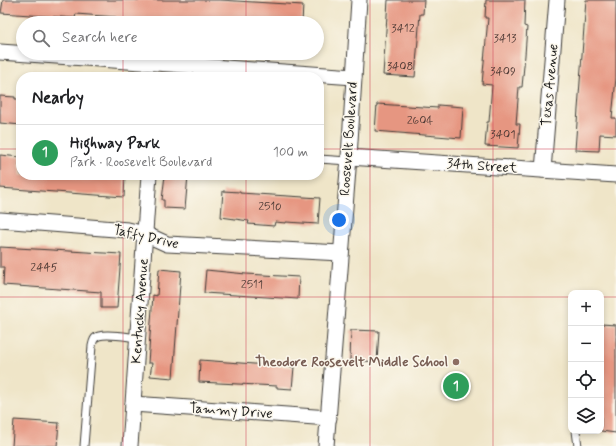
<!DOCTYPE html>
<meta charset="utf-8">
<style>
:root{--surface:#fff;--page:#f2f2f2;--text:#202124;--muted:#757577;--line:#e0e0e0;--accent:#d1495b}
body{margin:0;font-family:Mynerve,sans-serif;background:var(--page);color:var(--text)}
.controls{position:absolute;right:12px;bottom:12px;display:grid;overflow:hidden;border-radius:8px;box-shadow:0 2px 6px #0003}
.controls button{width:36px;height:36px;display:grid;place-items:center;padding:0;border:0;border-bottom:1px solid var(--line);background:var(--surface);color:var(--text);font:20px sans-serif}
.you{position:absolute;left:339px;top:220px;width:14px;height:14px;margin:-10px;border:3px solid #fff;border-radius:50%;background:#1a73e8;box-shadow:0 0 0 6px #1a73e833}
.badge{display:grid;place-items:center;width:26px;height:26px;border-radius:50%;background:var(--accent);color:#fff;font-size:13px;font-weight:700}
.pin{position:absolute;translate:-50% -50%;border:2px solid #fff;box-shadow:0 1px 4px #0006}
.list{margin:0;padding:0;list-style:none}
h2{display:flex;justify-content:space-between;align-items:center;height:52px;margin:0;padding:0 16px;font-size:17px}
h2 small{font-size:13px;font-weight:400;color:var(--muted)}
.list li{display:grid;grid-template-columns:26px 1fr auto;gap:12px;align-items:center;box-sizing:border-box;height:56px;padding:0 16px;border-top:1px solid var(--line)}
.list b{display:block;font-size:15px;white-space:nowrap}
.list p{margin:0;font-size:13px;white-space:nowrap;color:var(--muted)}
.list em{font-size:13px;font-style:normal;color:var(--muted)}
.icon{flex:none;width:22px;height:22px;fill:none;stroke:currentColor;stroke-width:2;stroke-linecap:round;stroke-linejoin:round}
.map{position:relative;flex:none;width:616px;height:446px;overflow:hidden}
.search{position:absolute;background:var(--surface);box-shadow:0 2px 6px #0003;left:16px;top:16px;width:308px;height:44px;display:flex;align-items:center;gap:10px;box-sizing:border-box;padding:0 14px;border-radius:22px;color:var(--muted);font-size:15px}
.panel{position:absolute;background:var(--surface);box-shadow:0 2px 6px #0003;left:16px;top:72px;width:308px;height:108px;border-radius:16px}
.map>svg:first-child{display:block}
</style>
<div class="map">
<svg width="616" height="446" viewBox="0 0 616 446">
<rect width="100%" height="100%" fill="#fbf7ec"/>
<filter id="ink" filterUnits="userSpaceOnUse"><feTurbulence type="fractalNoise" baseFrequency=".025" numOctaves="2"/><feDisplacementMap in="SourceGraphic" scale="8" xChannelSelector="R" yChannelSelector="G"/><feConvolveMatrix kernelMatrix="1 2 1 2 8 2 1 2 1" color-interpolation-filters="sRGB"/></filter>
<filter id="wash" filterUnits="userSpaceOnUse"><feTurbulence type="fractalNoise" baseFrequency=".012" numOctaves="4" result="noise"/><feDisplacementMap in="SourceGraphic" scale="16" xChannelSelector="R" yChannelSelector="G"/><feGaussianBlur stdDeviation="0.9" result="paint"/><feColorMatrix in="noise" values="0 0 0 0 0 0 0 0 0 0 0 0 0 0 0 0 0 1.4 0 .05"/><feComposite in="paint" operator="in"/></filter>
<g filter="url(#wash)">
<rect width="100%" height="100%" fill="#efe5c8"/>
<g id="blocks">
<g fill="#e69681">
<path d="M 3,0 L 220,0 L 303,5 L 302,23 L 261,23 L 236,21 L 236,23 L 221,23 L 177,20 L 177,23 L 115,23 L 116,17 L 76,14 L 75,18 L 1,13 Z"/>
<path d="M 388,0 L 424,0 L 423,14 L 420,14 L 415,77 L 383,75 Z"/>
<path d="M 486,0 L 525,0 L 524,26 L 527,27 L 525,55 L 522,87 L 519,87 L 516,124 L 520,124 L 518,148 L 485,146 L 487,122 L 489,122 L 492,85 L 482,84 L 488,18 L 485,18 Z"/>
<path d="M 586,0 L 616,0 L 616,78 L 612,118 L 616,118 L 616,135 L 600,134 L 599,151 L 575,150 Z"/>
<path d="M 0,96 L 15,97 L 15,99 L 21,99 L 21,125 L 0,123 Z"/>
<path d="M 377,104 L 438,108 L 438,105 L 463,107 L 461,138 L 375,131 Z"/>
<path d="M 0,155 L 20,157 L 19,166 L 21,166 L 21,175 L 125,175 L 124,197 L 0,188 Z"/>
<path d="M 165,175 L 188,175 L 185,209 L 164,208 L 164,200 L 162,200 Z"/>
<path d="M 223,191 L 240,192 L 240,193 L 320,198 L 318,224 L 286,222 L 286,223 L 275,222 L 274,226 L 248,224 L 249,221 L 221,217 Z"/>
<path d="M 0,247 L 121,254 L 117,308 L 101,308 L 101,292 L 3,285 L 4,267 L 0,267 Z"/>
<path d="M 159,269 L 181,271 L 173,378 L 150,376 L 152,363 L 148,363 L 153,295 L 157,296 Z"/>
<path d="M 206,270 L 246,274 L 299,277 L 298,299 L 204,293 Z"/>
<path d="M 601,324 L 616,325 L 616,433 L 601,431 Z"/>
<path d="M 351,330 L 379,331 L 377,362 L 350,360 Z"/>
<path d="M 200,360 L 294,367 L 292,389 L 277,388 L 277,386 L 199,382 Z"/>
<path d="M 14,420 L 59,423 L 57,446 L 12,446 Z"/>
</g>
</g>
</g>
<g filter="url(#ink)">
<use href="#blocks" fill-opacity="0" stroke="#3c3a36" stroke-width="1"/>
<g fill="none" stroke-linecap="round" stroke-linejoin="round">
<defs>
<g id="service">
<path d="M 319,159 L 348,161"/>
<path d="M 576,431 L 578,446"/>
<path d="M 84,446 L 92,346 C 93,341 94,337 99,336 C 108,333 128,337 138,338"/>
</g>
<g id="minor">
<path d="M 0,52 L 354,77"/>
<path d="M 349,157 L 616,175"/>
<path d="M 543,170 L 557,0"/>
<path d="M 0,220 L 128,230 L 145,234 L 167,244 L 341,253"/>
<path d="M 133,404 L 329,418"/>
<path d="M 130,446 L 149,175"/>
<path d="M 326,446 L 349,157 L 359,0"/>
</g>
</defs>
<use href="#service" stroke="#3c3a36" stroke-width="9"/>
<use href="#minor" stroke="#3c3a36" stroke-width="17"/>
<use href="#service" stroke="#fff" stroke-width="7"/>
<use href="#minor" stroke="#fff" stroke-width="15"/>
</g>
</g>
<path fill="none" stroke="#d1495b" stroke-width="1" stroke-opacity="0.55" d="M 123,0 L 123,23M 246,0 L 246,23M 370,0 L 370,446M 493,0 L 493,446M 123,53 L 123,77M 246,53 L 246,77M 0,149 L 21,149M 319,149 L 616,149M 123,175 L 123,446M 246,175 L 246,446M 0,297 L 571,297M 601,297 L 616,297"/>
<circle fill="#8d6e63" stroke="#fbf7ec" stroke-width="1.5" cx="456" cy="362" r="4"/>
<g text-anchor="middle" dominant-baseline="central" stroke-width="3" stroke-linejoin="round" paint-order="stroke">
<g font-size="12" fill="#4e3a35">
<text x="403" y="29">3412</text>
<text x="505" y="39">3413</text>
<text x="400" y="67">3408</text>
<text x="503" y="72">3409</text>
<text x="420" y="121">2604</text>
<text x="503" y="135">3401</text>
<text x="270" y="207">2510</text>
<text x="44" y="268">2445</text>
<text x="252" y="285">2511</text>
</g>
<g font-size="14" fill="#1c1c1c" stroke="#fbf7ec">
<text transform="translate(550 85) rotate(-85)">Texas Avenue</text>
<text transform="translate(349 139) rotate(-86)">Roosevelt Boulevard</text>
<text transform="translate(482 166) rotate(4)">34th Street</text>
<text transform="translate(146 237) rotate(13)">Taffy Drive</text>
<text transform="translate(140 311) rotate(-86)">Kentucky Avenue</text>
<text transform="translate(231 411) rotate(4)">Tammy Drive</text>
</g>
<g font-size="14" font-weight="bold" fill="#785e54" stroke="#fbf7ec" text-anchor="end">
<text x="448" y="362">Theodore Roosevelt Middle School</text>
</g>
</g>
</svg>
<div class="controls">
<button>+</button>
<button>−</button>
<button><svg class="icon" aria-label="locate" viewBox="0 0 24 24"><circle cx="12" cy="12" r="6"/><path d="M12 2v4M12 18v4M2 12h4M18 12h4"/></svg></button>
<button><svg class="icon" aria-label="layers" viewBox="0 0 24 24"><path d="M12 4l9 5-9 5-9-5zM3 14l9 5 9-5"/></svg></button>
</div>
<div class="you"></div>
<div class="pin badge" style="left:456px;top:386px;background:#2e9e5b">1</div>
<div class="search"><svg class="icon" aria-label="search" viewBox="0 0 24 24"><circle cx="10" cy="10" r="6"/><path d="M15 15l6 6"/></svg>Search here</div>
<section class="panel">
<h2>Nearby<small></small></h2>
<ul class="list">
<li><span class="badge" style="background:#2e9e5b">1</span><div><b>Highway Park</b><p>Park · Roosevelt Boulevard</p></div><em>100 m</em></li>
</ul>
</section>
</div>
